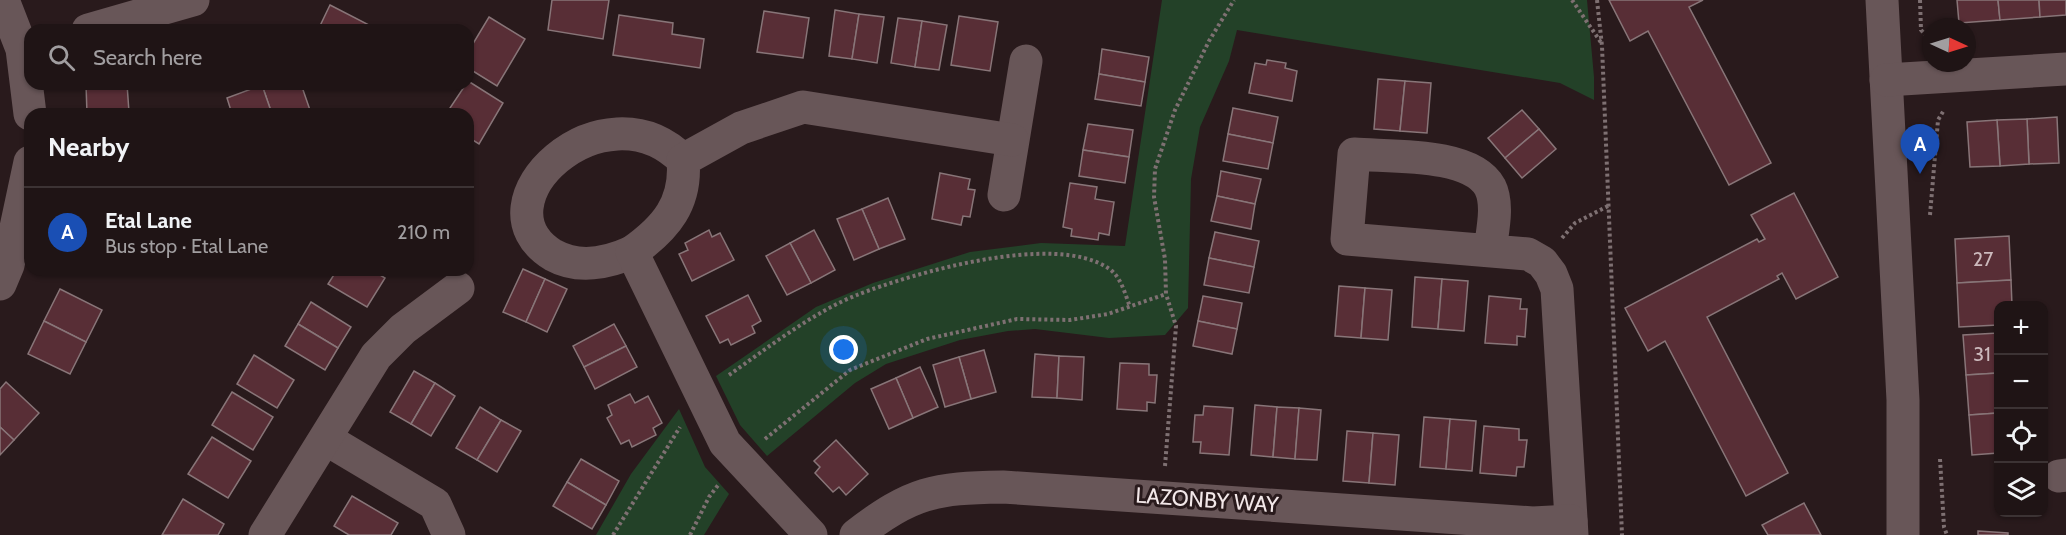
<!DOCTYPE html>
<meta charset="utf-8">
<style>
:root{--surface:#1f1415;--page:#271d1e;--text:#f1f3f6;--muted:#a19ea0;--line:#3c3334;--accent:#ea580c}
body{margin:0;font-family:Cabin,sans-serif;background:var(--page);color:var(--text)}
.controls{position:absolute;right:18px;bottom:18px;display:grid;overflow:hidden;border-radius:12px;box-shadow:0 2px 4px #0004}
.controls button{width:54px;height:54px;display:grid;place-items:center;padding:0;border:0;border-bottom:2px solid var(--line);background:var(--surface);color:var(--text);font:30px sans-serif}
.compass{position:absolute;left:1922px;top:18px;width:54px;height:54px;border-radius:50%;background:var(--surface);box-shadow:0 2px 4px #0004;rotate:94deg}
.you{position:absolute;left:844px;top:350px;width:21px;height:21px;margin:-15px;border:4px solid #fff;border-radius:50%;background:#1a73e8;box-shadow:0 0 0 9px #1a73e833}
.badge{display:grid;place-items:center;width:39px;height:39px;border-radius:50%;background:var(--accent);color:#fff;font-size:20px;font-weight:700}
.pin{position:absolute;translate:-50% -50px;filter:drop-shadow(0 2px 3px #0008)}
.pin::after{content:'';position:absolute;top:32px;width:21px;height:18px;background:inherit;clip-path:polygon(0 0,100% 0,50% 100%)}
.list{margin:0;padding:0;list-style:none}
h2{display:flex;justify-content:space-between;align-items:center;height:78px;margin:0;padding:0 24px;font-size:26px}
h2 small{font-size:20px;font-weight:400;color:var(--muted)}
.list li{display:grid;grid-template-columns:39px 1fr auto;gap:18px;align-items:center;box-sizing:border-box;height:90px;padding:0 24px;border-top:2px solid var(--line)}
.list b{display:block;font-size:22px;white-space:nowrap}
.list p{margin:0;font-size:20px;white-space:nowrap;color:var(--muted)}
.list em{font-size:20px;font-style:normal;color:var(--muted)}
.icon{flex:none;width:33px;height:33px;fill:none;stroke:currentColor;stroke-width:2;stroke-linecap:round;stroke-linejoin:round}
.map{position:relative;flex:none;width:2066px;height:535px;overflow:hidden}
.search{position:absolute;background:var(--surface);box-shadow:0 2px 4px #0004;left:24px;top:24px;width:450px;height:66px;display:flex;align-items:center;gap:15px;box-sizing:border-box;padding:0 21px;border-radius:18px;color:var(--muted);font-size:22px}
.panel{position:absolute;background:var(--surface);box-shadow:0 2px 4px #0004;left:24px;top:108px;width:450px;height:168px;border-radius:18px}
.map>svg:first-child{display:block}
</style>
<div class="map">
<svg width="2066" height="535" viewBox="0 0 2066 535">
<rect width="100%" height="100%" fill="#291a1c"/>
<g fill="#234128">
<path d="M 1162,0 L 1587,0 L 1594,77 L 1594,100 L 1560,83 L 1237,30 L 1229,61 L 1200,127 L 1191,179 L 1188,308 L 1165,335 L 1109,338 L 1035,329 L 1008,331 L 960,340 L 886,364 L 855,383 L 767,456 L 740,425 L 716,376 L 816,307 L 873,283 L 970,252 L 1041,243 L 1125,246 Z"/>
<path d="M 679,409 L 705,467 L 729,494 L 704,535 L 596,535 L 631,474 Z"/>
</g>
<g fill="#582e36" stroke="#887578" stroke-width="1.5">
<path d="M 552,0 L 609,0 L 603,39 L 548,30 Z"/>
<path d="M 1609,0 L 1703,0 L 1689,7 L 1771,163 L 1729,185 L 1648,31 L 1630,41 Z"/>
<path d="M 1957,0 L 1998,0 L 2000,20 L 1959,23 Z"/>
<path d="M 1998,0 L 2039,0 L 2040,17 L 2000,20 Z"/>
<path d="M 2039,0 L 2066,0 L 2066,15 L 2040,17 Z"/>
<path d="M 330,5 L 369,25 L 366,30 L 318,30 Z"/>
<path d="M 835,10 L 859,14 L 852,59 L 829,56 Z"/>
<path d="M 764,11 L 809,18 L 803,58 L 757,52 Z"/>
<path d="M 859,14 L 884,17 L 877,63 L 852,59 Z"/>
<path d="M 619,15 L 673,23 L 672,34 L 704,39 L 700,68 L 613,55 Z"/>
<path d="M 959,16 L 998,22 L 990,71 L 951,65 Z"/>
<path d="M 489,17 L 525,39 L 497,86 L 468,68 L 468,52 Z"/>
<path d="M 898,18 L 922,21 L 915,67 L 891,63 Z"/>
<path d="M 922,21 L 947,25 L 939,70 L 915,67 Z"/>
<path d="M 1102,49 L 1149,57 L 1145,82 L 1099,74 Z"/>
<path d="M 1267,60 L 1286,63 L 1285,68 L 1297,71 L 1292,101 L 1249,93 L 1255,63 L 1266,65 Z"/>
<path d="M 1099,74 L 1145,82 L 1141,106 L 1095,99 Z"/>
<path d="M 1378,79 L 1405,81 L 1400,131 L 1374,129 Z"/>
<path d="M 468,81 L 503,103 L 479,144 L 468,137 L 468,114 L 446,114 Z"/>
<path d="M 1405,81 L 1431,83 L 1427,133 L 1400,131 Z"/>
<path d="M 86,84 L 127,84 L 129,112 L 87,114 Z"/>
<path d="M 266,84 L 301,84 L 311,113 L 272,114 L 262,85 Z"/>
<path d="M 262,85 L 272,114 L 232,114 L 227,98 Z"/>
<path d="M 1233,108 L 1278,117 L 1273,143 L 1228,134 Z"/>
<path d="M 1522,110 L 1539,129 L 1505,158 L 1488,138 Z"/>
<path d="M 2057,117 L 2059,163 L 2029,164 L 2027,119 Z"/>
<path d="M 2027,119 L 2029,164 L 2000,166 L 1997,120 Z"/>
<path d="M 1997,120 L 2000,166 L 1970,167 L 1967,122 Z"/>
<path d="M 1088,124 L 1133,130 L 1129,157 L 1083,150 Z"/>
<path d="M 1539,129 L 1556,149 L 1522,178 L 1505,158 Z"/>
<path d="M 1228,134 L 1273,143 L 1268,169 L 1223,161 Z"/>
<path d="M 1083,150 L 1129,157 L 1125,183 L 1079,176 Z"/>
<path d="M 1221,171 L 1261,179 L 1255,204 L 1217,196 Z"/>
<path d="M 940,173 L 970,179 L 968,189 L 975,190 L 970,217 L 963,216 L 961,225 L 932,219 Z"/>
<path d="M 1070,183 L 1097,187 L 1095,199 L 1114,202 L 1109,235 L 1099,233 L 1098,240 L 1071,236 L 1072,229 L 1063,227 Z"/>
<path d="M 1794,193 L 1838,277 L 1796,299 L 1782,273 L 1777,276 L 1779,279 L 1707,317 L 1788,473 L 1746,496 L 1665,341 L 1648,351 L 1625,308 L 1757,239 L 1759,242 L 1765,239 L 1751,215 Z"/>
<path d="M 1217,196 L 1255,204 L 1251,229 L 1211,221 Z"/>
<path d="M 888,198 L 905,239 L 879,249 L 862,209 Z"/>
<path d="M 862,209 L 879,249 L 854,260 L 837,219 Z"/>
<path d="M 709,230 L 712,237 L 720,233 L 734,260 L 692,281 L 679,254 L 688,250 L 685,243 Z"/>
<path d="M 814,230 L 835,270 L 811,283 L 790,243 Z"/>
<path d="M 1215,232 L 1259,241 L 1254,267 L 1209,258 Z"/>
<path d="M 2009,236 L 2011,280 L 1957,283 L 1955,239 Z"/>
<path d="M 790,243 L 811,283 L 787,295 L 766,256 Z"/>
<path d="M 1209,258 L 1254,267 L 1249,293 L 1204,285 Z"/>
<path d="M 523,269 L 545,279 L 526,322 L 503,312 Z"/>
<path d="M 337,270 L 372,270 L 385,278 L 367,307 L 328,284 Z"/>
<path d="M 1415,277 L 1442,279 L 1438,329 L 1412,327 Z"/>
<path d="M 545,279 L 567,289 L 547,332 L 526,322 Z"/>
<path d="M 1442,279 L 1468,281 L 1464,331 L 1438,329 Z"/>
<path d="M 2011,280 L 2012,306 L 1998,306 L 1998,325 L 1959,327 L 1957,283 Z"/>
<path d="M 1339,286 L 1365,288 L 1361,338 L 1335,336 Z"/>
<path d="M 1365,288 L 1392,290 L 1388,340 L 1361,338 Z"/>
<path d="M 60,289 L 102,310 L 86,342 L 44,321 Z"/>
<path d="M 748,295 L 761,321 L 752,326 L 755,333 L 731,345 L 728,339 L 720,343 L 706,316 Z"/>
<path d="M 1203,296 L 1242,303 L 1237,329 L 1198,321 Z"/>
<path d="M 1489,296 L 1521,299 L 1520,309 L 1527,309 L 1525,337 L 1517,336 L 1517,345 L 1485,343 Z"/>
<path d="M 311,302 L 351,327 L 338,348 L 298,324 Z"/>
<path d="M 44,321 L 86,342 L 70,374 L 28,354 Z"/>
<path d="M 1198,321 L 1237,329 L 1232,354 L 1193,346 Z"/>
<path d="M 298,324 L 338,348 L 325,370 L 285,346 Z"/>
<path d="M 614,324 L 626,346 L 584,367 L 573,346 Z"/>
<path d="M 1998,333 L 1998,373 L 1966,375 L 1963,335 Z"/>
<path d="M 626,346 L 637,367 L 595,389 L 584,367 Z"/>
<path d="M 984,350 L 996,392 L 971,399 L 959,357 Z"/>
<path d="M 1035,354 L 1059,356 L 1057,398 L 1032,397 Z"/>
<path d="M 254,355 L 294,380 L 277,408 L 237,384 Z"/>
<path d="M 1059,356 L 1084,357 L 1082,400 L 1057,398 Z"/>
<path d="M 959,357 L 971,399 L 945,407 L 933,365 Z"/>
<path d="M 1120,363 L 1149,364 L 1149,375 L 1157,375 L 1155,403 L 1147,402 L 1147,411 L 1117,409 Z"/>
<path d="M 920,367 L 938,407 L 913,418 L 896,378 Z"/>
<path d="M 414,371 L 435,383 L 411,424 L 390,412 Z"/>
<path d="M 1998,373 L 1998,413 L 1969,415 L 1966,375 Z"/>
<path d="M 896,378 L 913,418 L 889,429 L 871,389 Z"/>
<path d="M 6,382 L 39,413 L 14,440 L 0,427 L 0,389 Z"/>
<path d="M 435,383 L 455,396 L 431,436 L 411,424 Z"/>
<path d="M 232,392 L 273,417 L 253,450 L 212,425 Z"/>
<path d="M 630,394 L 635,403 L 648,396 L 662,423 L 653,428 L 656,435 L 632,447 L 629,440 L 621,444 L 607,418 L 612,415 L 608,405 Z"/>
<path d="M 1255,405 L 1277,407 L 1273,457 L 1251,455 Z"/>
<path d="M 1204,406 L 1233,408 L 1229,455 L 1200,453 L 1201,442 L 1193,442 L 1195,415 L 1203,415 Z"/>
<path d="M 480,407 L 501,420 L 477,460 L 456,448 Z"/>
<path d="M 1277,407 L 1299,408 L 1295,459 L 1273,457 Z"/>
<path d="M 1299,408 L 1321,410 L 1317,460 L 1295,459 Z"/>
<path d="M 1998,413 L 1998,453 L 1972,455 L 1969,415 Z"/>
<path d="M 1424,417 L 1450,419 L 1446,469 L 1420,467 Z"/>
<path d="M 1450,419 L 1476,421 L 1472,471 L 1446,469 Z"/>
<path d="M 501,420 L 521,431 L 497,472 L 477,460 Z"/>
<path d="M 1484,426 L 1519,429 L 1519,440 L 1527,440 L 1524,467 L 1517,467 L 1516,476 L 1480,473 Z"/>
<path d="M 0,427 L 14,440 L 0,455 Z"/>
<path d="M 1347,431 L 1373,433 L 1369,483 L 1343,481 Z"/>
<path d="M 1373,433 L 1399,435 L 1395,485 L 1369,483 Z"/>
<path d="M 212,437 L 251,461 L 228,498 L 188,474 Z"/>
<path d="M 836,440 L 868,474 L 846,495 L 839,487 L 833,492 L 815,473 L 820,467 L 814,461 Z"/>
<path d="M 581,459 L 619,481 L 606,505 L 567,482 Z"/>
<path d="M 567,482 L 606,505 L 592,529 L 553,506 Z"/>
<path d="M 352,496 L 398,523 L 391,535 L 349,535 L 334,526 Z"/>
<path d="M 183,499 L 224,524 L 218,535 L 162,535 Z"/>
<path d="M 1804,503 L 1821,535 L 1768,535 L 1762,525 Z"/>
<path d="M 1978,531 L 2008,533 L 2008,535 L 1978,535 Z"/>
</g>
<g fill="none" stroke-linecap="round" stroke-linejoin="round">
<g stroke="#7e7072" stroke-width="4" stroke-dasharray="3 3" stroke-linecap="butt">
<path d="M 1572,0 L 1602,44"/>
<path d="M 1597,0 L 1602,46 L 1622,535"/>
<path d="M 1920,0 L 1921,30 L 1931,41"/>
<path d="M 1930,215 L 1938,120 L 1944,110"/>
<path d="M 1562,238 L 1575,223 L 1608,206"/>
<path d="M 729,375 C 766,349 815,311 857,295 C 913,273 1054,232 1108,268 C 1121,276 1125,294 1130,307"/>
<path d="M 765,439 L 850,370 L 927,339 L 1017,319 L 1070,320 L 1108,314 L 1166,294 L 1165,259 L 1154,197 L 1155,169 L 1175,110 L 1209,41 L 1234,0"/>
<path d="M 1940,459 L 1944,527 L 1947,535"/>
<path d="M 1165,466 L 1176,326 L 1166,294"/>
<path d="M 613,535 L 680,427"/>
<path d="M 690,535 L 709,497 L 719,484"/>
</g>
<g stroke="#685658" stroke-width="33">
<path d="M 3,0 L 22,49 L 30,114"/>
<path d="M 1882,0 L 1903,400 L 1903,535"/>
<path d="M 88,30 L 193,0"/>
<path d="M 1886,80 L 2066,69"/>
<path d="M 1004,195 L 1026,61"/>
<path d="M 1490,251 C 1492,232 1499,205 1490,187 C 1471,152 1390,157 1354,154 L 1347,239 L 1528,254 L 1542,262 L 1551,274 L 1557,289 L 1572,535"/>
<path d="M 632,252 C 608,263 578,269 553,255 C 470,204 603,80 683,160"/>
<path d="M 0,284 L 8,265 L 30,162"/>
<path d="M 326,439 L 435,504 L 449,535"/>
<path d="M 2059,476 L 2066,475"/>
<path d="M 265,535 L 376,356 L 403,329 L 458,288"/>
<path d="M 811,535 L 725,443 L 632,252 C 666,228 687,203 683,160 L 741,128 L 803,107 L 1012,140"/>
<path d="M 856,535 C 912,492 934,488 1003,487 L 1533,523 L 1571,521"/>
</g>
</g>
<g text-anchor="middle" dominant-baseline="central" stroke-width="6" stroke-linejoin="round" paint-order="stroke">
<g font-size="20" fill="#ccb9bc">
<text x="1983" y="259">27</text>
<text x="1982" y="354">31</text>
</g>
<g font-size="22" fill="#f2e7e8" stroke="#291a1c">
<text transform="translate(1207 500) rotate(4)">LAZONBY WAY</text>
</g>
</g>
</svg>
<div class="controls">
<button>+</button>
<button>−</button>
<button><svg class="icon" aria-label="locate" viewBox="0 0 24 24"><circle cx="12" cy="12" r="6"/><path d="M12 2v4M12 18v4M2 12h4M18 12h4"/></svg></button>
<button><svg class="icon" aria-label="layers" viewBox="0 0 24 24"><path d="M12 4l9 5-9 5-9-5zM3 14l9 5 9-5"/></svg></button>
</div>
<svg class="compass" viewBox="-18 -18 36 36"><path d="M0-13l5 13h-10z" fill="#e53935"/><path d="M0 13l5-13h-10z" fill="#a19ea0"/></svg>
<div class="you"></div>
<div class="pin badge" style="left:1920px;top:174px;background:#1a4fb4">A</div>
<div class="search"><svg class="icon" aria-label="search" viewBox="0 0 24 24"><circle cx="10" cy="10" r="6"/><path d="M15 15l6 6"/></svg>Search here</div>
<section class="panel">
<h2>Nearby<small></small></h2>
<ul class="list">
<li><span class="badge" style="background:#1a4fb4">A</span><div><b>Etal Lane</b><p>Bus stop · Etal Lane</p></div><em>210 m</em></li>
</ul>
</section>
</div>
